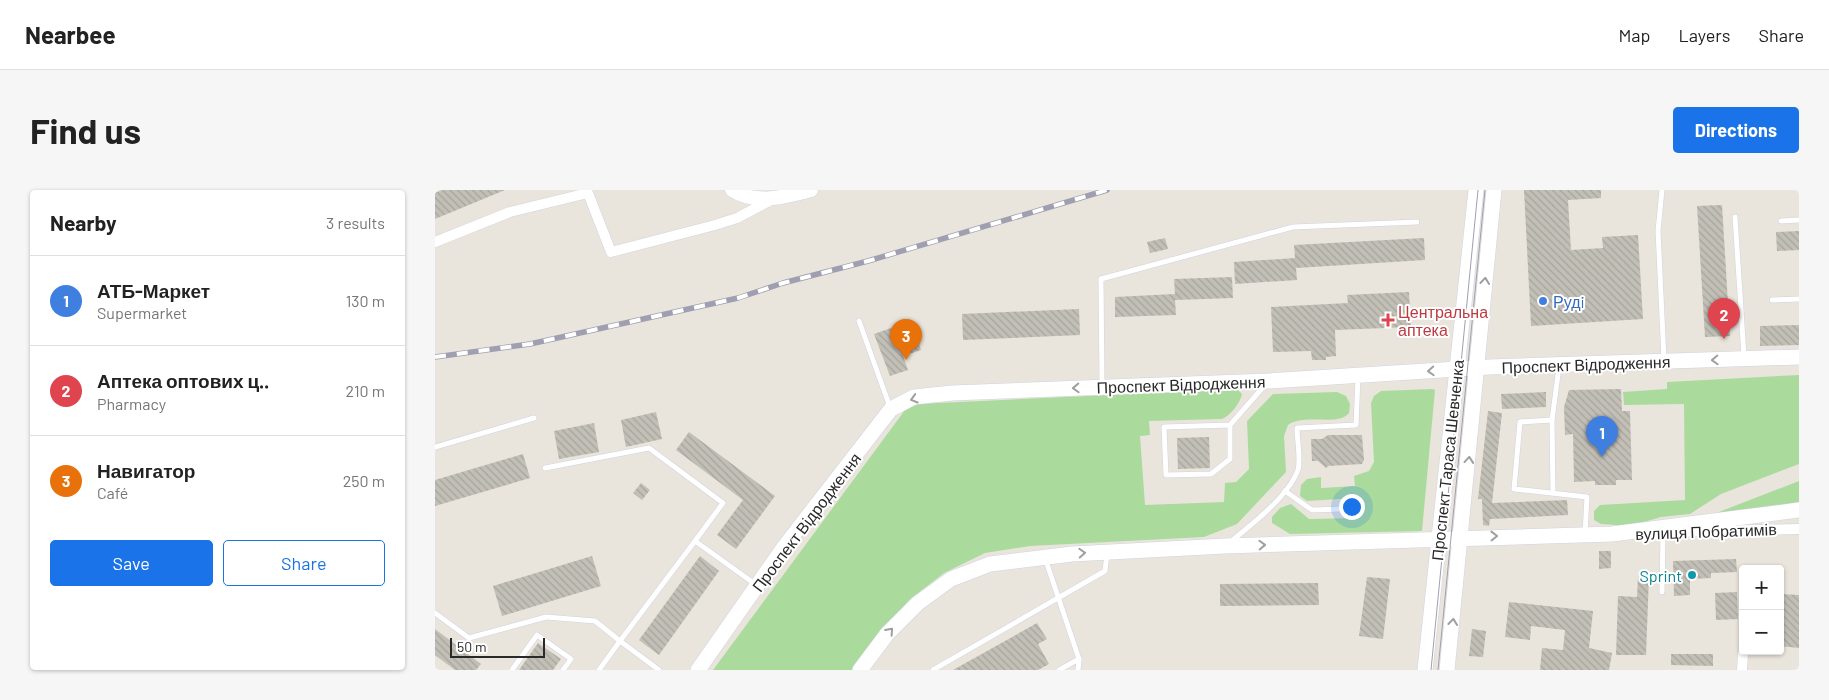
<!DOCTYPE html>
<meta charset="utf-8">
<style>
:root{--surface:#fff;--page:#f6f6f6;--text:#222;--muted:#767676;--line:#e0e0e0;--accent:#1a73e8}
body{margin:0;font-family:Barlow,sans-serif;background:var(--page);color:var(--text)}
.controls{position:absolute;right:15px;bottom:15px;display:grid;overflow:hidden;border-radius:5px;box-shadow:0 1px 4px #0004}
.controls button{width:45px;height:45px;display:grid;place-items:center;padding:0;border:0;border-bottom:1px solid var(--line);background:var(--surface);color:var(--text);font:25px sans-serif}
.scale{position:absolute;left:15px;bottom:12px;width:95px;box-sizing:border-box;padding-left:5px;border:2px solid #292929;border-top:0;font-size:14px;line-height:18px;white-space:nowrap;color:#292929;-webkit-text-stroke:4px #fff;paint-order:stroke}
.you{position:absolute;left:916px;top:316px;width:18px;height:18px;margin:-12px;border:4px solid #fff;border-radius:50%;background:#1a73e8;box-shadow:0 0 0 8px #1a73e833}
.badge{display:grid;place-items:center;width:32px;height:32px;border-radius:50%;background:var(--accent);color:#fff;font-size:16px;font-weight:700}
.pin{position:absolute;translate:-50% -41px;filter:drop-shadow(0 1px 2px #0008)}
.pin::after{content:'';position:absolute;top:26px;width:18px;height:15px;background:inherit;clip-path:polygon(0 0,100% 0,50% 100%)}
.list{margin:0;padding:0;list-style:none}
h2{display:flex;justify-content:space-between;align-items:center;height:65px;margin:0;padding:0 20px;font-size:21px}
h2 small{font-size:16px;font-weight:400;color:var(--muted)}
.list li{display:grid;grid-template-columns:32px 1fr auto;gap:15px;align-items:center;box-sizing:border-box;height:90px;padding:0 20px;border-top:1px solid var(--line)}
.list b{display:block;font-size:19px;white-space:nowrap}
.list p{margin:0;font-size:16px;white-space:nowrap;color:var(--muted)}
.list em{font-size:16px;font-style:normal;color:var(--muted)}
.actions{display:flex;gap:10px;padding:15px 20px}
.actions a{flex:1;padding:11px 0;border:1px solid var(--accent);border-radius:5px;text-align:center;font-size:18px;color:var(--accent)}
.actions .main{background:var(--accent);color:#fff}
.map{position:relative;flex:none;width:1364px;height:480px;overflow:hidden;border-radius:5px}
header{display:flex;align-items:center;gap:30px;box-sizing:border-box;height:70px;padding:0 25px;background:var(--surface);border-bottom:1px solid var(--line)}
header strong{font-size:24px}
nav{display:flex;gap:28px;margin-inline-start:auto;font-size:18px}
.intro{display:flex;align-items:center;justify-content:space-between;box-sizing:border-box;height:120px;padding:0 30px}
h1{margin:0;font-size:35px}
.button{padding:12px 22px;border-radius:5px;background:var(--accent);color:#fff;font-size:18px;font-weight:700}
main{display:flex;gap:30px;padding:0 30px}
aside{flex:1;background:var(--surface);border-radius:5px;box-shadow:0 1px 4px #0004}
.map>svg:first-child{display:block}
</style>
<header>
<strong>Nearbee</strong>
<nav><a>Map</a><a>Layers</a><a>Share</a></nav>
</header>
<div class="intro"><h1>Find us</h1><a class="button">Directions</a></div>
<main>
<aside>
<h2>Nearby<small>3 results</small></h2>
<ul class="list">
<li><span class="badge" style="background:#3f7fe0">1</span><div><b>АТБ-Маркет</b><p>Supermarket</p></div><em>130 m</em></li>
<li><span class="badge" style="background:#e0444e">2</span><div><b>Аптека оптових ц‥</b><p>Pharmacy</p></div><em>210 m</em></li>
<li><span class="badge" style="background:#e8710a">3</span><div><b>Навигатор</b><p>Café</p></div><em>250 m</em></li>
</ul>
<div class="actions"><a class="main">Save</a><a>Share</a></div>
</aside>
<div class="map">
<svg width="1364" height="480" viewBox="0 0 1364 480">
<defs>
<pattern id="building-back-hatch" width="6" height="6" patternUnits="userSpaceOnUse" patternTransform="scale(1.25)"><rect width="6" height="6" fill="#c2bfb7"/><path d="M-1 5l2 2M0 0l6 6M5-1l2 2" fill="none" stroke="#a7a49d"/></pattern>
</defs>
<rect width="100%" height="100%" fill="#e9e5dc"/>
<g fill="#aadb9d">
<path d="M 1364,185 L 1364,274 L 1286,304 L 1255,324 L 1226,327 L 1196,336 L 1166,334 L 1159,330 L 1159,321 L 1165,315 L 1250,310 L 1249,214 L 1189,215 L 1188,202 L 1232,199 L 1232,192 Z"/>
<path d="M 802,199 L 807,204 C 805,213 796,225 787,229 L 714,231 L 715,245 L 705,246 L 710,315 L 789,312 L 790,293 L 801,292 L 814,279 L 812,231 L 838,204 L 902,202 L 911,206 L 915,214 L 914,223 C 903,237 870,223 853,235 L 849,246 L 851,282 L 802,334 L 769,347 L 595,356 L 550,363 L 509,383 L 474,410 L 419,480 L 278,480 L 470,220 L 482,214 Z"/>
<path d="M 998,199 L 1000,200 L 987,341 L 855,344 L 837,333 L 837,327 L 845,318 L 856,314 L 874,329 L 921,328 L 921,308 L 872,311 L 865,306 L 866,295 L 872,289 L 886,287 L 886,298 L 920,296 L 919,286 L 934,281 L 939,272 L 936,213 L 939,206 L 946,201 Z"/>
<path d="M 1364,291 L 1364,312 L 1266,329 Z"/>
</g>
<g fill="url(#building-back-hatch)">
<path d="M 7,0 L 70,0 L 0,29 L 0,3 Z"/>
<path d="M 1089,0 L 1166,0 L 1166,8 L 1133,10 L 1136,60 L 1168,58 L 1167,47 L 1203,45 L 1208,129 L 1096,136 Z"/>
<path d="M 1287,15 L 1295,146 L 1270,147 L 1262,16 Z"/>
<path d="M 1364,41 L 1364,60 L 1342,61 L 1341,42 Z"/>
<path d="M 730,48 L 733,59 L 715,63 L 712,52 Z"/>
<path d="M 989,48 L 990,70 L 861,78 L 862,90 L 800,94 L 799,72 L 860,68 L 859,55 Z"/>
<path d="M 797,87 L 798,108 L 740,110 L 741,125 L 680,127 L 680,107 L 740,104 L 739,89 Z"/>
<path d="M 974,102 L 976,137 L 900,140 L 901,166 L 891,167 L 891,170 L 877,170 L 876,161 L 838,162 L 836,117 L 913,113 L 912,105 Z"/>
<path d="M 644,119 L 645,145 L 528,150 L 527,124 Z"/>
<path d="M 476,131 L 486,160 L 468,166 L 473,180 L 455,186 L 439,144 Z"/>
<path d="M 1364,135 L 1364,155 L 1325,156 L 1325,136 Z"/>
<path d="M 1186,199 L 1187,221 L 1195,221 L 1197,290 L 1181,290 L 1181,295 L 1160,295 L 1160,291 L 1139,292 L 1138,244 L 1130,245 L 1129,217 L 1134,200 Z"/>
<path d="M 1111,202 L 1111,217 L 1067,219 L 1066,204 Z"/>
<path d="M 1053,221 L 1067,223 L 1057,313 L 1132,310 L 1133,325 L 1055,329 L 1054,336 L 1048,335 L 1047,309 L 1043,309 Z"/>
<path d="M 221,222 L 227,249 L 191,257 L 186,230 Z"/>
<path d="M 159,233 L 164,262 L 124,269 L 119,241 Z"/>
<path d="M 254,242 L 340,306 L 301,359 L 282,345 L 308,310 L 241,260 Z"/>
<path d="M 893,245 L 927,245 L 929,270 L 927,274 L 893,276 L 891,278 L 883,271 L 877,271 L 876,249 L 887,249 Z"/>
<path d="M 774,247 L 775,278 L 743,279 L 742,248 Z"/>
<path d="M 88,264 L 95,288 L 0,316 L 0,290 Z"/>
<path d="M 206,293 L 215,300 L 207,310 L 198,303 Z"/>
<path d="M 1164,361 L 1176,361 L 1176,378 L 1164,379 Z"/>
<path d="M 157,366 L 166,396 L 67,426 L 58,396 Z"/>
<path d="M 265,366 L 284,381 L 224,465 L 204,450 Z"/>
<path d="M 1301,369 L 1302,382 L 1276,383 L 1276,388 L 1255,389 L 1255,405 L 1239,406 L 1238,371 Z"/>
<path d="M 932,387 L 955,389 L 948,449 L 924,446 Z"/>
<path d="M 1203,387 L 1214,387 L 1211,465 L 1181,465 L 1183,406 L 1202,407 Z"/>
<path d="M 883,393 L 884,415 L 785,416 L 785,394 Z"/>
<path d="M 1302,402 L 1303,429 L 1281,430 L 1280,403 Z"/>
<path d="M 1345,404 L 1364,405 L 1364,458 L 1345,456 Z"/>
<path d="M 1074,412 L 1158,421 L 1154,458 L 1177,463 L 1174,480 L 1105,480 L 1107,458 L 1128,460 L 1130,440 L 1096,436 L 1095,450 L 1070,447 Z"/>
<path d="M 602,433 L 612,449 L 603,454 L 614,474 L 603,480 L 518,480 Z"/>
<path d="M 0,439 L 46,474 L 41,480 L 20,480 L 0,465 Z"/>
<path d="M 1037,439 L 1051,441 L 1048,467 L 1034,466 Z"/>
<path d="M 103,453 L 126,469 L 118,480 L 84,480 Z"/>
<path d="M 1236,464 L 1278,464 L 1278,476 L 1236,475 Z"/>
</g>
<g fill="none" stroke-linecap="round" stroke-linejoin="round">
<defs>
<g id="service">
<path d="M 1227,0 L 1223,41 L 1229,169"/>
<path d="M 1300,27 L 1309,166"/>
<path d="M 1346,31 L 1364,30"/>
<path d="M 1337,110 L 1364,109"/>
<path d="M 424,131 L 455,217"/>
<path d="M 667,195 L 666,89 L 858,37 L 982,32"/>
<path d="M 1117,230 L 1085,232 L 1079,299 L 1152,307 L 1150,344"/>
<path d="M 795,235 L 729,237 L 731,285 L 776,284 L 795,269 L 795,235 L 830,195"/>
<path d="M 0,257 L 99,228"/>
<path d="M 110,278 L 214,258 L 288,313 L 260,351"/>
<path d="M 850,301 L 877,320 L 907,319"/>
<path d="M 1118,303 L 1117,230 L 1124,177"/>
<path d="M 794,353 C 816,335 853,307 863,280 C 866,269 862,250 862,238 L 921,235 L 923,188"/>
<path d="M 610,368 L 644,469 L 643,480"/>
<path d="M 1227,402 L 1228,343"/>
<path d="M 0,423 L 34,448 L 111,427 L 160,431 L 185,451 L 260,351 L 320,394"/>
<path d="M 77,480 L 102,445 L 136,469 L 128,480"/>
<path d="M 164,480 L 185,451 L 224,480"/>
<path d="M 498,480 L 670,381 L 672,364"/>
<path d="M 624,480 L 644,469"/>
</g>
<g id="minor">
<path d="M 0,52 L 75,22 L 153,3 L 176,62 L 280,35 L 302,28 L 338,9"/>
<path d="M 1238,342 L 1364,339"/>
<path d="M 1307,480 L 1308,464"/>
</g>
<path id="tertiary" d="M 297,0 C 321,15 350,7 376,0"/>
<g id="secondary">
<path d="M 263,480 L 349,357 L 456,219 L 479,207 L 517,203 L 833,191 L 1054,177 L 1364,167"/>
<path d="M 425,480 L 452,444 L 483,413 L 516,389 L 555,374 L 637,364 L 790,356 L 1177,344 L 1364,320"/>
<path d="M 990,480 L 1041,0"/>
<path d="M 1012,480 L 1059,0"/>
</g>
</defs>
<use href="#service" stroke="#d1d2e0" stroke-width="6"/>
<use href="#minor" stroke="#d1d2e0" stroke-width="11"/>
<use href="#tertiary" stroke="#d1d2e0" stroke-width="15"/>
<use href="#secondary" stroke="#d1d2e0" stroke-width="16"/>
<use href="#service" stroke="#fff" stroke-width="5"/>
<use href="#minor" stroke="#fff" stroke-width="10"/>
<use href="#tertiary" stroke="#fff" stroke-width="14"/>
<use href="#secondary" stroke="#fff" stroke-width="15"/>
<g stroke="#9f9fb1" stroke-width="1">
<path d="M 996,480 L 1043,0"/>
<path d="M 1003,480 L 1050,0"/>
</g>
<defs>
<path id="rail" d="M 0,167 L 95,154 L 303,108 L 348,93 L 433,71 L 672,0"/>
</defs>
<use href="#rail" stroke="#9f9fb1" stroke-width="5.5"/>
<use href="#rail" stroke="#fff" stroke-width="4" stroke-dasharray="11" stroke-linecap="butt"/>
</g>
<defs><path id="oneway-chevron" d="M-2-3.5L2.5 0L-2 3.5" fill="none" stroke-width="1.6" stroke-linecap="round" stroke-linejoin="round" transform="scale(1.25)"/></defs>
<g stroke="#9f9f9f">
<use href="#oneway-chevron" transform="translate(1050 91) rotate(-84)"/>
<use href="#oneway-chevron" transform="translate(1280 170) rotate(178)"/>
<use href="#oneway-chevron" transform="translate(996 181) rotate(177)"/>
<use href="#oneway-chevron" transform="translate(641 198) rotate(178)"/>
<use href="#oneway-chevron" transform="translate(479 209) rotate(164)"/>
<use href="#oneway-chevron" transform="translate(1034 270) rotate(-85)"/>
<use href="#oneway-chevron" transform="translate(1059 346) rotate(-1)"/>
<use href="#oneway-chevron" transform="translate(827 355) rotate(-2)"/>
<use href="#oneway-chevron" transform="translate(647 363) rotate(-3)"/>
<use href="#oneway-chevron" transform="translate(1018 432) rotate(-84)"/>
<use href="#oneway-chevron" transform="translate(455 441) rotate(-48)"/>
</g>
<circle fill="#3f7fe0" stroke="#fff" stroke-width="2" cx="1108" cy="111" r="5"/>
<path fill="#e0444e" stroke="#fff" stroke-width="2" d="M950.5 122.5h5v5h5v5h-5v5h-5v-5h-5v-5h5z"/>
<circle fill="#0f9aa8" stroke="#fff" stroke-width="2" cx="1257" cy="385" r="5"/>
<g text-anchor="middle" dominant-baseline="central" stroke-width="4" stroke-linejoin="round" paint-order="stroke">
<g font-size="16" fill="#366cbe" stroke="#fff" text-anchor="start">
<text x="1118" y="111">Рудi</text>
</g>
<g font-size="16" fill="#be3a42" stroke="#fff" text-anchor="start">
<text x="963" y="121">Центральна<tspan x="963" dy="18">аптека</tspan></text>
</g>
<g font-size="16" fill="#292929" stroke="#fff">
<text transform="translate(1151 174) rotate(-2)">Проспект Відродження</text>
<text transform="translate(746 194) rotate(-2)">Проспект Відродження</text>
<text transform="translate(1012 270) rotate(-84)">Проспект Тараса Шевченка</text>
<text transform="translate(371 332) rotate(-53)">Проспект Відродження</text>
<text transform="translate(1271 341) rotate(-2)">вулиця Побратимів</text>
</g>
<g font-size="16" fill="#0d838f" stroke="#fff" text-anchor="end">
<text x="1247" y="385">Sprint</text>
</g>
</g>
</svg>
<div class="controls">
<button>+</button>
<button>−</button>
</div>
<div class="scale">50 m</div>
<div class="you"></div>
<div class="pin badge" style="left:1167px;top:267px;background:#3f7fe0">1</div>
<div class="pin badge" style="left:1289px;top:149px;background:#e0444e">2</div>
<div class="pin badge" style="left:471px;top:170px;background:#e8710a">3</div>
</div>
</main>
